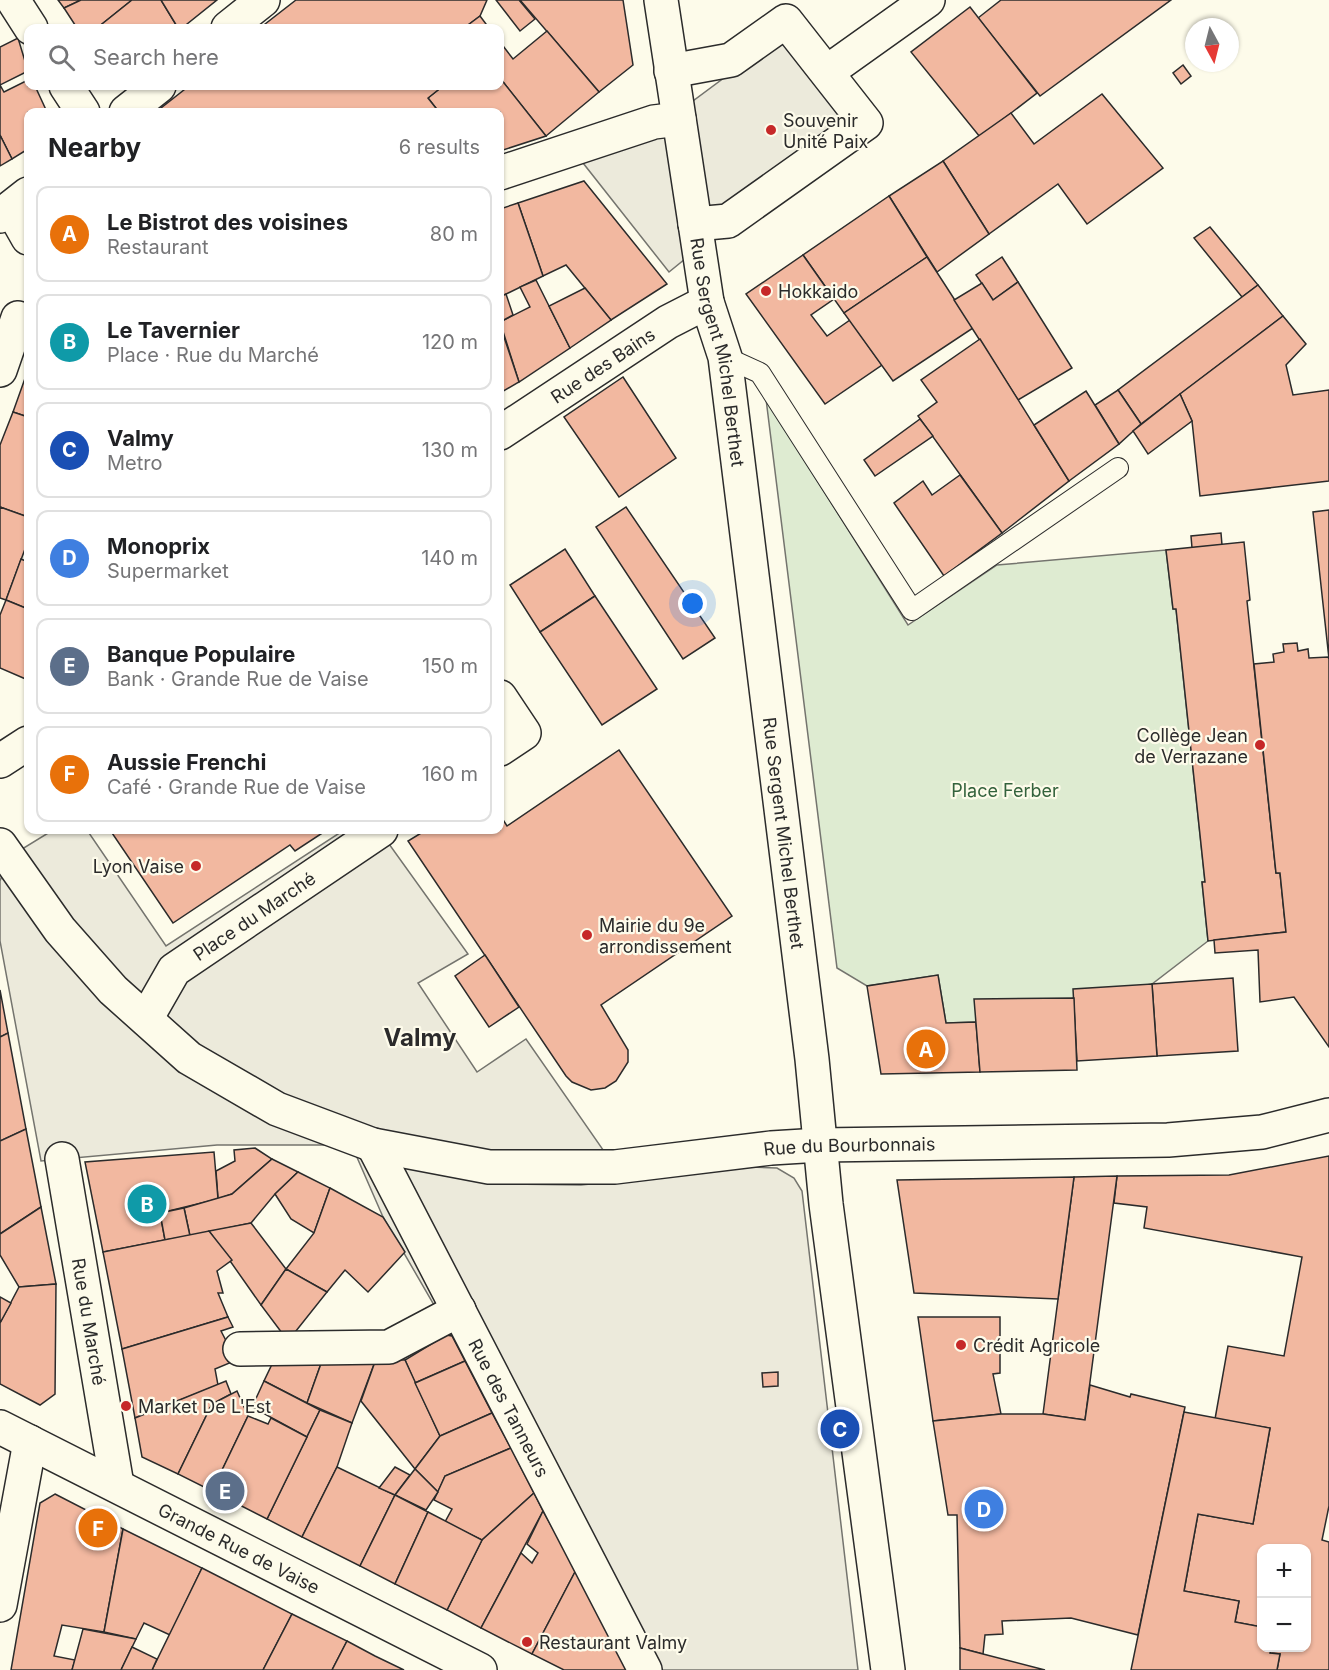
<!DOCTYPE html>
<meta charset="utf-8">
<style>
:root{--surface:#fff;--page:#f2f2f2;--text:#202124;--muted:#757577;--line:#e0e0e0;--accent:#ea580c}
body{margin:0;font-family:Inter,sans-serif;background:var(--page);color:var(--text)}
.controls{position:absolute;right:18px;bottom:18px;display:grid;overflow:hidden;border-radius:12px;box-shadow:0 2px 4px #0004}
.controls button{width:54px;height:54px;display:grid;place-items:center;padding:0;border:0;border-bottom:2px solid var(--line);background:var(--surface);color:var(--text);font:30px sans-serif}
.compass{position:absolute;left:1185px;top:18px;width:54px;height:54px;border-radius:50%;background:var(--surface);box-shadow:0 2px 4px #0004;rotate:173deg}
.you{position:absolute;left:693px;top:604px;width:21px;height:21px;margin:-15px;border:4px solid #fff;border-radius:50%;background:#1a73e8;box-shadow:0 0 0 9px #1a73e833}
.badge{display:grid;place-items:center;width:39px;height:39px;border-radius:50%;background:var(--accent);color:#fff;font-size:20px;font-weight:700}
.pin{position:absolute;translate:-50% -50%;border:3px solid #fff;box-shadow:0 2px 6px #0006}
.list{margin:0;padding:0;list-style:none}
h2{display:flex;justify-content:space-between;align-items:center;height:78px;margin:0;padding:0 24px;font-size:26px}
h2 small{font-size:20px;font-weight:400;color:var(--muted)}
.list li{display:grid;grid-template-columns:39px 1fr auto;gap:18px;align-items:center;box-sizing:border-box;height:96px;margin:0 12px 12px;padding:0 12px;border:2px solid var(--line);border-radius:12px}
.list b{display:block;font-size:22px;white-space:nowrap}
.list p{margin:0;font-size:20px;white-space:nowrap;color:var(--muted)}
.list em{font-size:20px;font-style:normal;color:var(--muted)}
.icon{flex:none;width:33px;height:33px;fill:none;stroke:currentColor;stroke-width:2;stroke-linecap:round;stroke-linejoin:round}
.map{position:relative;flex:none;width:1329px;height:1670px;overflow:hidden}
.search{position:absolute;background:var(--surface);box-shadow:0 2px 4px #0004;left:24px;top:24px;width:480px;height:66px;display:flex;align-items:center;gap:15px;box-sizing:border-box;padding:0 21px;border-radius:12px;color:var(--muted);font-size:22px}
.panel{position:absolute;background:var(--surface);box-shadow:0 2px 4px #0004;left:24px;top:108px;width:480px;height:726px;border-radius:12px}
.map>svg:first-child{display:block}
</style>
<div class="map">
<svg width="1329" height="1670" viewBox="0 0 1329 1670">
<rect width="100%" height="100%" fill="#fdfbea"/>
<path fill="#deebd1" stroke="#74746e" stroke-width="1.5" d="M 766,399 L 908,625 L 997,565 L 1166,550 L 1173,609 L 1176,609 L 1205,882 L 1202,882 L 1208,941 L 1152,984 L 1074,998 L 976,1022 L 946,1023 L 938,975 L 867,986 L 837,968 Z"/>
<g fill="#eceadb" stroke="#74746e" stroke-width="1.5">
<path d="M 787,31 L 855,121 L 669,272 L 572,149 L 678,112 Z"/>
<path d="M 53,830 L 87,830 L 166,946 L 344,830 L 379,830 L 468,954 L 418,983 L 477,1072 L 526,1039 L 615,1167 L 373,1145 L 217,1145 L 41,1161 L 0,941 L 0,881 L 9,857 Z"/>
<path d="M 356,1155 L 441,1175 L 508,1184 L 581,1185 L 751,1167 L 777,1168 L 794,1178 L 802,1191 L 858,1670 L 631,1670 L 543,1511 L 452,1336 L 383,1217 Z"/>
</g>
<g fill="#f2b8a0" stroke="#2b2b2b" stroke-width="1.5">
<path d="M 58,0 L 81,0 L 64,8 Z"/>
<path d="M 81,0 L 132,0 L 97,28 L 77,28 L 64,8 Z"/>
<path d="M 132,0 L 161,0 L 178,28 L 97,28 Z"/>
<path d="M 161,0 L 217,0 L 182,28 L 178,28 Z"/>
<path d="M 296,0 L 487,0 L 480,16 L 464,28 L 260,28 Z"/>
<path d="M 496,0 L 519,0 L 535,19 L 520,31 Z"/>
<path d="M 520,0 L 623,0 L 633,65 L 599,92 Z"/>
<path d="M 1001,0 L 1171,0 L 1040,96 L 978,18 Z"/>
<path d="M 970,7 L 1037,93 L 980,137 L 911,52 Z"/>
<path d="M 480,16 L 489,28 L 464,28 Z"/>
<path d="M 547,31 L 599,92 L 546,136 L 500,78 L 500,42 L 513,59 Z"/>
<path d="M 18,38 L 28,71 L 0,85 L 0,47 Z"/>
<path d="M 1183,65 L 1191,76 L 1181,84 L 1173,73 Z"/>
<path d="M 500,78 L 546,136 L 500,151 L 500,112 L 439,112 L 428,98 L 443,86 L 500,86 Z"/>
<path d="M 28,80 L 28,86 L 35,86 L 47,112 L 28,112 L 28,149 L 12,159 L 0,135 L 0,85 L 4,92 Z"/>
<path d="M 189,86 L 443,86 L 428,98 L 439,112 L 156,112 Z"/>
<path d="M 1102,94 L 1163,168 L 1087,224 L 1058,184 L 989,234 L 943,161 L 1011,113 L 1034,144 Z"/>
<path d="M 0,135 L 12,159 L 0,166 Z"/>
<path d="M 943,161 L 989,234 L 937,272 L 889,196 Z"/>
<path d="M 584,181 L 667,284 L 611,320 L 566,265 L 543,276 L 518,203 Z"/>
<path d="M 889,196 L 927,257 L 844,313 L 803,255 Z"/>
<path d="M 518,203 L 543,276 L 500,297 L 500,209 Z"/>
<path d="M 1210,227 L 1258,285 L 1242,297 L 1194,238 Z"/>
<path d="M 803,255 L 834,299 L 811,315 L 827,336 L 850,320 L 882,365 L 825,404 L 746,294 Z"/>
<path d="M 927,257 L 973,328 L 893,381 L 844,313 Z"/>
<path d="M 1002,257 L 1018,282 L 993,300 L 976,275 Z"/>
<path d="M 536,280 L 570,348 L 519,382 L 500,322 L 530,307 L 520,287 Z"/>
<path d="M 1018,282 L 1072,368 L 1018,400 L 954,300 L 982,283 L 993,300 Z"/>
<path d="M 1258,285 L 1283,316 L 1141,424 L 1118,390 Z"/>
<path d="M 585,288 L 611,320 L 570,348 L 549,306 Z"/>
<path d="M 506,294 L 513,315 L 500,322 L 500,297 Z"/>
<path d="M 1283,316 L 1306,344 L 1286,365 L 1293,395 L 1329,390 L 1329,481 L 1200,496 L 1192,421 L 1180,394 Z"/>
<path d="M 500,325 L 519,382 L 500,393 Z"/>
<path d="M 980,339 L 1069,481 L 1002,533 L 918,416 L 937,402 L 921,380 Z"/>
<path d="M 28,370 L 28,417 L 13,412 Z"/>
<path d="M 623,377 L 676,458 L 619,497 L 564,417 Z"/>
<path d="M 1118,390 L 1141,424 L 1119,444 L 1095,405 Z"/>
<path d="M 1086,391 L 1119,444 L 1069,481 L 1034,425 Z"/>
<path d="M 1180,394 L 1192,421 L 1148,454 L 1133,431 Z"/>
<path d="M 13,412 L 28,417 L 28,517 L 0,507 L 0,445 Z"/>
<path d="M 920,419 L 933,436 L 875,476 L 864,460 Z"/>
<path d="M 960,475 L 1002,533 L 944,576 L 894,503 L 923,481 L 932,495 Z"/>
<path d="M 0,507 L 28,517 L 28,541 L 6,600 L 0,598 Z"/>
<path d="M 626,507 L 715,638 L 683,659 L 596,527 Z"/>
<path d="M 1329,510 L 1329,659 L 1313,512 Z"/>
<path d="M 1221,533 L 1222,545 L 1192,548 L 1191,536 Z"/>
<path d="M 1244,542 L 1250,600 L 1247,601 L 1276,873 L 1280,873 L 1286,932 L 1208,941 L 1202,882 L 1205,882 L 1176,609 L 1173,609 L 1166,550 Z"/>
<path d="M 565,549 L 595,596 L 540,632 L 510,585 Z"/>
<path d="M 21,559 L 28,562 L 28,609 L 6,600 Z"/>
<path d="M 595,596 L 657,689 L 602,725 L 540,632 Z"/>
<path d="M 6,600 L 28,609 L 28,680 L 0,668 L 0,615 Z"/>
<path d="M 1297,643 L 1298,651 L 1308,649 L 1309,658 L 1328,657 L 1329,659 L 1329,1047 L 1294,997 L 1260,1002 L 1258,950 L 1215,953 L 1214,940 L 1286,932 L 1280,873 L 1276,873 L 1254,664 L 1274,662 L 1273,654 L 1284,652 L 1283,644 Z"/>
<path d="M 619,750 L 732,916 L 601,1005 L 628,1050 L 628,1062 L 616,1081 L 605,1088 L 591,1090 L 572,1082 L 566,1076 L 408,841 L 426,830 L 500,830 L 500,815 L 507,826 Z"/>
<path d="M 110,830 L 327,830 L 295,851 L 290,845 L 173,923 Z"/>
<path d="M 485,955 L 519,1007 L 489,1027 L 455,976 Z"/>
<path d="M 938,975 L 946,1023 L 976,1022 L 980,1072 L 881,1074 L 867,986 Z"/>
<path d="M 1233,978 L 1238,1051 L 1157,1056 L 1152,984 Z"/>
<path d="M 1152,984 L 1157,1056 L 1077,1061 L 1073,989 Z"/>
<path d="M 0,990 L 8,1033 L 0,1037 Z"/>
<path d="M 1074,998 L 1077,1070 L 980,1072 L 974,999 Z"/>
<path d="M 8,1033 L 26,1129 L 0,1141 L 0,1037 Z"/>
<path d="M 26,1129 L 41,1207 L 0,1234 L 0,1141 Z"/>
<path d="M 255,1148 L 272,1159 L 232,1194 L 218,1199 L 216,1171 L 235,1161 L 234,1150 Z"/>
<path d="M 214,1152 L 218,1199 L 160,1213 L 165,1240 L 103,1252 L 85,1162 Z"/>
<path d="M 1329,1156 L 1329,1506 L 1322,1540 L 1329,1542 L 1329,1670 L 1277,1670 L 1280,1654 L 1270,1653 L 1271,1648 L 1306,1648 L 1306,1548 L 1262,1548 L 1262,1627 L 1235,1622 L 1239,1601 L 1184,1591 L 1198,1514 L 1253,1524 L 1270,1428 L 1215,1419 L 1228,1346 L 1284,1356 L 1302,1257 L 1144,1228 L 1147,1207 L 1114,1203 L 1117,1176 L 1229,1175 Z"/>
<path d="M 272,1159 L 298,1172 L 275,1194 L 251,1223 L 190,1236 L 184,1208 L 232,1194 Z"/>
<path d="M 298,1172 L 330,1188 L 314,1233 L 291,1219 L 275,1194 Z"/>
<path d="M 1117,1176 L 1085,1420 L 1043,1414 L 1074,1177 Z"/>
<path d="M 1074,1177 L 1058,1299 L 914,1293 L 897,1180 Z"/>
<path d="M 330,1188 L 383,1217 L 405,1252 L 368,1292 L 345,1270 L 327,1292 L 286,1269 L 314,1233 Z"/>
<path d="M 41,1207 L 56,1284 L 19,1287 L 0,1255 L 0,1234 Z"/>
<path d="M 184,1208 L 190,1236 L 165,1240 L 160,1213 Z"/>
<path d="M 251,1223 L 286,1269 L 261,1305 L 209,1231 Z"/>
<path d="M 209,1231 L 232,1260 L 217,1271 L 223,1293 L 218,1293 L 228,1317 L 122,1349 L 103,1252 Z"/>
<path d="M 286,1269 L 327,1292 L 288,1341 L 261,1305 Z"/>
<path d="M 56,1284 L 55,1394 L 40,1405 L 0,1384 L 0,1323 L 19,1287 Z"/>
<path d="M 0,1297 L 11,1303 L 0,1323 Z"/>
<path d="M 228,1317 L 233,1327 L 221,1331 L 235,1358 L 232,1362 L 215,1369 L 218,1385 L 135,1418 L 122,1349 Z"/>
<path d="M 918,1317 L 1000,1317 L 1000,1373 L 993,1374 L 1001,1414 L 933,1421 Z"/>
<path d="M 446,1335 L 452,1336 L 465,1361 L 415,1383 L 405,1360 Z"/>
<path d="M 275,1358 L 323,1358 L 307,1403 L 264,1381 Z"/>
<path d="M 323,1358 L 376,1359 L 352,1423 L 307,1403 Z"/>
<path d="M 376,1359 L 405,1360 L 440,1436 L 415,1469 L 361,1401 Z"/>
<path d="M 465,1361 L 492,1413 L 440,1436 L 415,1383 Z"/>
<path d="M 778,1372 L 778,1386 L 763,1387 L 762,1373 Z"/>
<path d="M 226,1381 L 231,1394 L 212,1404 L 178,1474 L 142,1457 L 135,1418 Z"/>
<path d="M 264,1381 L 320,1410 L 307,1437 L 252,1407 Z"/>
<path d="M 1090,1385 L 1130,1397 L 1131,1394 L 1185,1407 L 1138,1635 L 1071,1618 L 1002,1621 L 1003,1634 L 985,1635 L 983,1654 L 960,1648 L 957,1515 L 948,1515 L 933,1421 L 1001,1414 L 1043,1414 L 1085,1420 Z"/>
<path d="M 237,1391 L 248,1416 L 212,1491 L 178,1474 L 212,1404 Z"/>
<path d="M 320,1410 L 352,1423 L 337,1467 L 302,1537 L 267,1519 Z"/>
<path d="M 1184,1412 L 1270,1428 L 1253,1524 L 1198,1514 L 1184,1591 L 1239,1601 L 1235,1622 L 1262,1627 L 1262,1648 L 1271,1648 L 1270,1653 L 1280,1654 L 1277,1670 L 1131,1670 Z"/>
<path d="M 492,1413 L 511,1448 L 445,1476 L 438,1492 L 415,1469 L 440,1436 Z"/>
<path d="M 248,1416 L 268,1424 L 271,1418 L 307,1437 L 267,1519 L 212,1491 Z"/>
<path d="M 511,1448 L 534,1493 L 482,1540 L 445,1522 L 452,1509 L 434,1500 L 445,1476 Z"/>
<path d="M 337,1467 L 395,1495 L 360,1566 L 302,1537 Z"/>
<path d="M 395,1467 L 410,1475 L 395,1495 L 379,1488 Z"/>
<path d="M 415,1469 L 438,1492 L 426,1510 L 395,1495 Z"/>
<path d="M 534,1493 L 543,1511 L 481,1628 L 447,1610 L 482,1540 Z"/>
<path d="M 55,1494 L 123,1529 L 104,1632 L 62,1625 L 54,1656 L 75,1660 L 72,1670 L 11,1670 L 40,1503 Z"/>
<path d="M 395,1495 L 428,1512 L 395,1584 L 360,1566 Z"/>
<path d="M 543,1511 L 576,1570 L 532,1654 L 481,1628 L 521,1553 L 532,1563 L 538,1553 L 527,1544 Z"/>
<path d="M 428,1512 L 482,1540 L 447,1610 L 395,1584 Z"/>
<path d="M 123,1529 L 202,1568 L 170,1635 L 144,1623 L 136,1639 L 104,1632 Z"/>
<path d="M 202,1568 L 292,1614 L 263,1670 L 152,1670 Z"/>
<path d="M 576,1570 L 631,1670 L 564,1670 L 532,1654 Z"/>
<path d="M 292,1614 L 347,1641 L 332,1670 L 263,1670 Z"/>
<path d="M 83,1629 L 136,1639 L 121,1670 L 72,1670 Z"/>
<path d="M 347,1641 L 375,1656 L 404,1670 L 332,1670 Z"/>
<path d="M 132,1647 L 157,1659 L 152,1670 L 121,1670 Z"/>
<path d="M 960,1648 L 983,1654 L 1045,1670 L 960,1670 Z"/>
</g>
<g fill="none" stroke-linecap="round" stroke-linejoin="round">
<defs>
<path id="lane" d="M 725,357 L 760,373 L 912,610 L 1118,468"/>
<g id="street">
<path d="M 13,0 L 31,28"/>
<path d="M 671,71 L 731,60 L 786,21 L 866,123 L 728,221 L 695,224"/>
<path d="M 827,72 L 928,0"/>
<path d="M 66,86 L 83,112"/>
<path d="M 500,173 L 654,122 L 679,119"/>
<path d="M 11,208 L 28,238"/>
<path d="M 0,370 L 18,318"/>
<path id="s1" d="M 500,433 L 668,322 L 707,302"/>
<path d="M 500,697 L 524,733 L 500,749"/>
<path d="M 0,761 L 28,743"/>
<path id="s2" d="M 0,845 L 60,930 L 113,990 L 189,1058 L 277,1109 L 373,1145 L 489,1167 L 615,1167 L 771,1148 L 820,1145 L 1168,1140 L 1262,1132 L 1329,1115"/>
<path id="s3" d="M 146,1019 L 174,970 L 381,830"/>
<path id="s4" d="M 373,1145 L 645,1670"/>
<path id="s5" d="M 62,1159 L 117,1485"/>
<path d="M 240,1349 L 389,1347 L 459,1310"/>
<path d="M 0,1605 L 30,1442"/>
</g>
<g id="secondary">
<path id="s6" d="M 661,0 L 707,302 L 725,357 L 812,1059 L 826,1204 L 888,1670"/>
<path d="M 228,28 L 263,0"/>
<path d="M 126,112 L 159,86"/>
<path d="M 0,216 L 28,194"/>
<path id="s7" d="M 0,1427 L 480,1670"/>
</g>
</defs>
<use href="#lane" stroke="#2b2b2b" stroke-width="22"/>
<use href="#street" stroke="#2b2b2b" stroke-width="36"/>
<use href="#secondary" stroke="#2b2b2b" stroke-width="36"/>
<use href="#lane" stroke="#fdfbea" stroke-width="20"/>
<use href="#street" stroke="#fdfbea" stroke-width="33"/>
<use href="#secondary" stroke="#fdfbea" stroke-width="33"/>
</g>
<g fill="#c62828" stroke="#fdfbea" stroke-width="2">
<circle cx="771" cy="130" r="6"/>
<circle cx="766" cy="291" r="6"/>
<circle cx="1260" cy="745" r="6"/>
<circle cx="196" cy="866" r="6"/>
<circle cx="587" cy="935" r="6"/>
<circle cx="961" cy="1345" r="6"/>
<circle cx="126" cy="1406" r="6"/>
<circle cx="527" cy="1642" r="6"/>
</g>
<g text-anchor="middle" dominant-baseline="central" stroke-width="4.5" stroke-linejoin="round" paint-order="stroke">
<g font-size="18" fill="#2b2b2b" stroke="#fdfbea" text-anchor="start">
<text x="783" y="120">Souvenir<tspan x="783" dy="21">Unité Paix</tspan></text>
<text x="778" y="291">Hokkaido</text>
<text x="1248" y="735" text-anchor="end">Collège Jean<tspan x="1248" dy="21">de Verrazane</tspan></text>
<text x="184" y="866" text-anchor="end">Lyon Vaise</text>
<text x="599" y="925">Mairie du 9e<tspan x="599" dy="21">arrondissement</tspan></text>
<text x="973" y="1345">Crédit Agricole</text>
<text x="138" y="1406">Market De L'Est</text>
<text x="539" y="1642">Restaurant Valmy</text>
</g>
<g font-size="18" fill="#2b2b2b" stroke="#fdfbea">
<text stroke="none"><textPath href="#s6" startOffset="357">Rue Sergent Michel Berthet</textPath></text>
<text stroke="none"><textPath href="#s1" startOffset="123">Rue des Bains</textPath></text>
<text stroke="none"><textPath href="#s6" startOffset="843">Rue Sergent Michel Berthet</textPath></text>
<text stroke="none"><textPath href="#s3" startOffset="153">Place du Marché</textPath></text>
<text stroke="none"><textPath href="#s2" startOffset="970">Rue du Bourbonnais</textPath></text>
<text stroke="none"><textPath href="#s5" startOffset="165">Rue du Marché</textPath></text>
<text stroke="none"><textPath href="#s4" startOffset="296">Rue des Tanneurs</textPath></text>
<text stroke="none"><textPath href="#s7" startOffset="268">Grande Rue de Vaise</textPath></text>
</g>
<g font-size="18" fill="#34623c" stroke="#fdfbea">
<text x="1005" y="790">Place Ferber</text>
</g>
<g font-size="24" font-weight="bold" fill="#2b2b2b" stroke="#fdfbea">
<text x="420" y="1037">Valmy</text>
</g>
</g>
</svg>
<div class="controls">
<button>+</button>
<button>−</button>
</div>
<svg class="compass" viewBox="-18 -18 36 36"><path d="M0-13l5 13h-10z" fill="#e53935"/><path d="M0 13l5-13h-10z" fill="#757577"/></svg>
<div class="you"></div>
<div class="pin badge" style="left:926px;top:1049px;background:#e8710a">A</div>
<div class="pin badge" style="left:147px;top:1204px;background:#0f9aa8">B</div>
<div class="pin badge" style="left:840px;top:1429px;background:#1a4fb4">C</div>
<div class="pin badge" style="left:984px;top:1509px;background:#3f7fe0">D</div>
<div class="pin badge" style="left:225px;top:1491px;background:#5c6f8a">E</div>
<div class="pin badge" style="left:98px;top:1528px;background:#e8710a">F</div>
<div class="search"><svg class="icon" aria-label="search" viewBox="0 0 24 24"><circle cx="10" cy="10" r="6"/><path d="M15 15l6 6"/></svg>Search here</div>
<section class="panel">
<h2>Nearby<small>6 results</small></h2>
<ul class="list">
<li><span class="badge" style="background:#e8710a">A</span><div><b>Le Bistrot des voisines</b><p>Restaurant</p></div><em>80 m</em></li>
<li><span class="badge" style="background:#0f9aa8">B</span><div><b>Le Tavernier</b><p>Place · Rue du Marché</p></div><em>120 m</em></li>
<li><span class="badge" style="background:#1a4fb4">C</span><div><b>Valmy</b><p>Metro</p></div><em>130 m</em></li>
<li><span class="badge" style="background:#3f7fe0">D</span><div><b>Monoprix</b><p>Supermarket</p></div><em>140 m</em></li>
<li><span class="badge" style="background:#5c6f8a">E</span><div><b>Banque Populaire</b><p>Bank · Grande Rue de Vaise</p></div><em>150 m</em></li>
<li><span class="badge" style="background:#e8710a">F</span><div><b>Aussie Frenchi</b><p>Café · Grande Rue de Vaise</p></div><em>160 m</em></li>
</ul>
</section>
</div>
